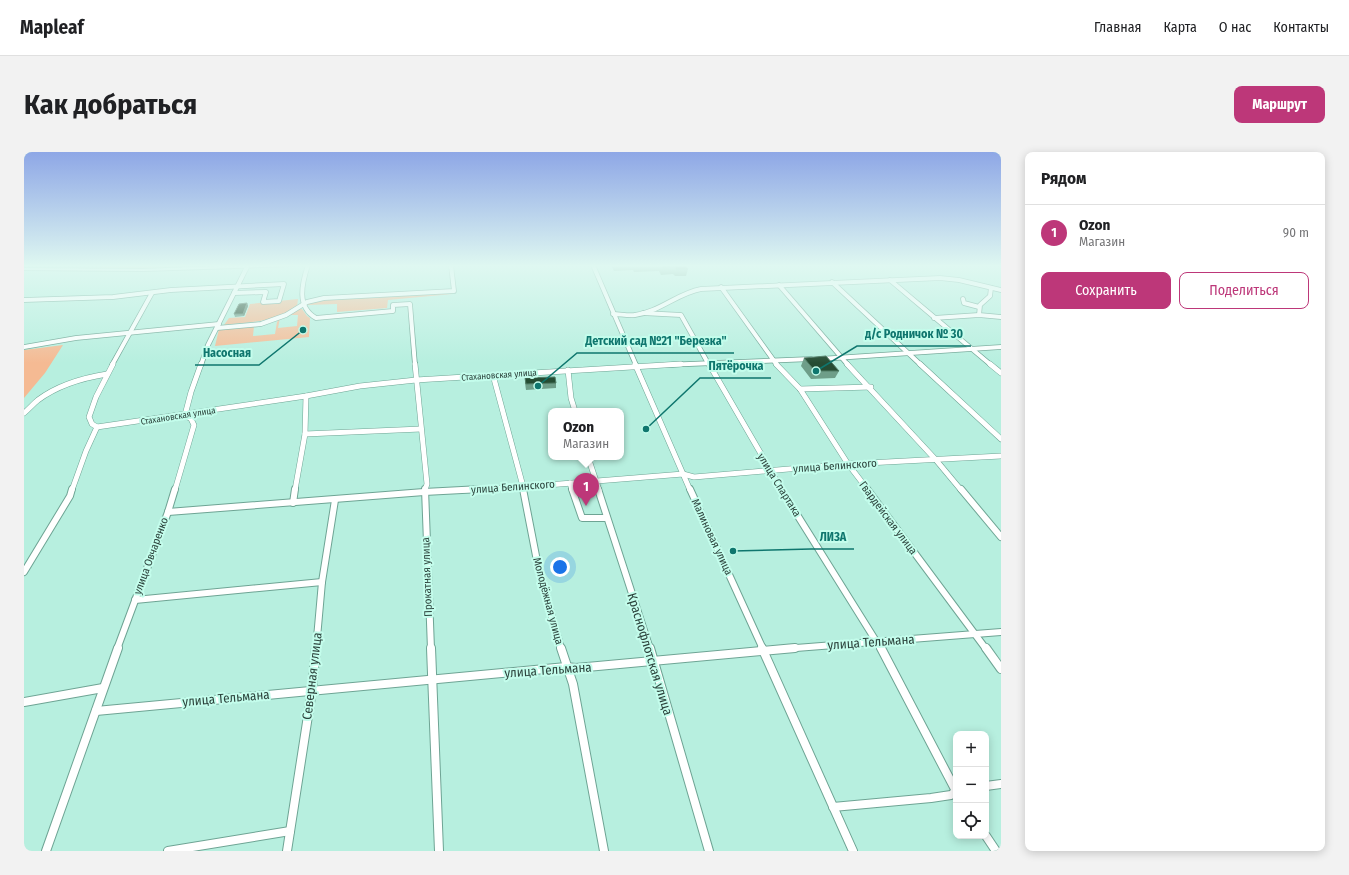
<!DOCTYPE html>
<html lang="ru">
<meta charset="utf-8">
<style>
:root{--surface:#fff;--page:#f2f2f2;--text:#202124;--muted:#757577;--line:#e0e0e0;--accent:#bd3779}
body{margin:0;font-family:"Fira Sans Condensed",sans-serif;background:var(--page);color:var(--text)}
.controls{position:absolute;right:12px;bottom:12px;display:grid;overflow:hidden;border-radius:8px;box-shadow:0 2px 10px #0003}
.controls button{width:36px;height:36px;display:grid;place-items:center;padding:0;border:0;border-bottom:1px solid var(--line);background:var(--surface);color:var(--text);font:20px sans-serif}
.you{position:absolute;left:536px;top:415px;width:14px;height:14px;margin:-10px;border:3px solid #fff;border-radius:50%;background:#1a73e8;box-shadow:0 0 0 6px #1a73e833}
.badge{display:grid;place-items:center;width:26px;height:26px;border-radius:50%;background:var(--accent);color:#fff;font-size:13px;font-weight:700}
.pin{position:absolute;translate:-50% -33px;filter:drop-shadow(0 1px 2px #0008)}
.pin::after{content:'';position:absolute;top:21px;width:14px;height:12px;background:inherit;clip-path:polygon(0 0,100% 0,50% 100%)}
.popup{position:absolute;left:524px;top:256px;width:76px;height:52px;box-sizing:border-box;display:grid;place-content:center;border-radius:8px;background:var(--surface);filter:drop-shadow(0 1px 3px #0005);font-size:13px;white-space:nowrap;color:var(--muted)}
.popup b{font-size:15px;color:var(--text)}
.popup::after{content:'';position:absolute;left:50%;top:100%;margin-left:-8px;border:8px solid transparent;border-top-color:var(--surface)}
.list{margin:0;padding:0;list-style:none}
h2{display:flex;justify-content:space-between;align-items:center;height:52px;margin:0;padding:0 16px;font-size:17px}
h2 small{font-size:13px;font-weight:400;color:var(--muted)}
.list li{display:grid;grid-template-columns:26px 1fr auto;gap:12px;align-items:center;box-sizing:border-box;height:56px;padding:0 16px;border-top:1px solid var(--line)}
.list b{display:block;font-size:15px;white-space:nowrap}
.list p{margin:0;font-size:13px;white-space:nowrap;color:var(--muted)}
.list em{font-size:13px;font-style:normal;color:var(--muted)}
.actions{display:flex;gap:8px;padding:12px 16px}
.actions a{flex:1;padding:9px 0;border:1px solid var(--accent);border-radius:8px;text-align:center;font-size:14px;color:var(--accent)}
.actions .main{background:var(--accent);color:#fff}
.icon{flex:none;width:22px;height:22px;fill:none;stroke:currentColor;stroke-width:2;stroke-linecap:round;stroke-linejoin:round}
.map{position:relative;flex:none;width:977px;height:699px;overflow:hidden;border-radius:8px}
header{display:flex;align-items:center;gap:24px;box-sizing:border-box;height:56px;padding:0 20px;background:var(--surface);border-bottom:1px solid var(--line)}
header strong{font-size:19px}
nav{display:flex;gap:22px;margin-inline-start:auto;font-size:14px}
.intro{display:flex;align-items:center;justify-content:space-between;box-sizing:border-box;height:96px;padding:0 24px}
h1{margin:0;font-size:28px}
.button{padding:10px 18px;border-radius:8px;background:var(--accent);color:#fff;font-size:14px;font-weight:700}
main{display:flex;gap:24px;padding:0 24px}
aside{flex:1;background:var(--surface);border-radius:8px;box-shadow:0 2px 10px #0003}
.map>svg:first-child{display:block}
</style>
<header>
<strong>Mapleaf</strong>
<nav><a>Главная</a><a>Карта</a><a>О нас</a><a>Контакты</a></nav>
</header>
<div class="intro"><h1>Как добраться</h1><a class="button">Маршрут</a></div>
<main>
<div class="map">
<svg width="977" height="699" viewBox="0 0 977 699">
<rect width="100%" height="100%" fill="#b7efdf"/>
<g fill="#f5ba93">
<path d="M 81,113 L 245,113 L 117,117 L 75,116 Z"/>
<path d="M 428,140 L 428,142 L 364,148 L 363,156 L 313,160 L 313,152 L 283,153 L 285,150 L 301,146 Z"/>
<path d="M 274,147 L 273,155 C 249,170 228,170 200,173 L 205,166 L 221,165 L 226,152 Z"/>
<path d="M 276,157 L 278,157 L 283,164 L 286,166 L 285,185 L 191,194 L 195,177 L 230,174 L 229,184 L 251,182 L 253,170 L 256,166 L 254,176 L 273,174 L 274,163 L 264,163 Z"/>
<path d="M 39,193 L 21,221 L 0,246 L 0,198 Z"/>
</g>
<g fill="none" stroke-linecap="round" stroke-linejoin="round">
<defs>
<g id="minor-far3">
<path d="M 284,113 C 278,131 272,155 292,166 L 369,159 L 369,153 L 386,152 L 391,213"/>
<path d="M 569,113 L 612,213"/>
<path d="M 866,128 L 967,213"/>
<path d="M 808,130 L 897,213"/>
<path d="M 755,133 L 824,213"/>
<path d="M 697,135 L 753,213"/>
<path d="M 939,147 L 940,151 L 955,155"/>
<path d="M 0,148 L 89,145 L 147,138 L 260,132 L 255,149 L 239,150 L 242,140 L 210,141"/>
<path d="M 619,161 L 657,163 L 685,213"/>
<path d="M 589,162 C 596,162 604,164 611,163 C 635,160 654,141 677,137 L 916,126 L 935,128 L 977,138"/>
<path d="M 955,163 L 956,153 L 966,144 L 967,136"/>
<path d="M 910,166 L 955,163 L 977,165"/>
<path d="M 193,176 L 237,172 L 262,163 L 283,150 L 300,146 L 430,139 L 427,113"/>
<path d="M 0,195 L 52,186 L 195,172"/>
<path d="M 796,207 L 977,195"/>
<path d="M 88,213 L 128,141"/>
<path d="M 177,213 L 184,193 L 223,115"/>
<path d="M 640,213 L 787,207"/>
</g>
<g id="minor-far2">
<path d="M 391,212 L 403,332 L 401,338"/>
<path d="M 611,212 L 666,338"/>
<path d="M 685,212 L 758,338"/>
<path d="M 752,212 L 776,237 L 824,312 L 844,338"/>
<path d="M 823,212 L 912,308 L 937,338"/>
<path d="M 896,212 L 977,287"/>
<path d="M 966,212 L 977,221"/>
<path d="M 544,218 L 547,246 L 551,259"/>
<path d="M 469,223 L 500,338"/>
<path d="M 776,237 L 847,235"/>
<path d="M 0,261 C 5,257 9,252 14,248 C 34,233 58,226 83,222"/>
<path d="M 73,275 L 282,244 L 336,234 L 392,228 L 657,212"/>
<path d="M 281,282 L 397,277"/>
<path d="M 564,305 L 575,338"/>
<path d="M 546,331 L 548,338"/>
<path d="M 48,338 L 62,299 L 73,275 L 68,272 L 65,265 L 72,245 L 89,212"/>
<path d="M 151,338 L 170,273 L 167,267 L 161,263 L 167,240 L 177,212"/>
<path d="M 271,338 L 281,282 L 282,244"/>
<path d="M 437,338 L 499,335 L 659,322 L 670,325 L 824,312 L 977,304"/>
</g>
<g id="minor-far1">
<path d="M 401,337 L 407,497"/>
<path d="M 499,337 L 514,414 L 537,497"/>
<path d="M 548,337 L 558,366 L 583,366"/>
<path d="M 574,337 L 626,497"/>
<path d="M 666,337 L 739,497"/>
<path d="M 757,337 L 857,497"/>
<path d="M 843,337 L 962,497"/>
<path d="M 937,337 L 977,385"/>
<path d="M 269,351 L 271,337"/>
<path d="M 144,360 L 400,340 L 457,337"/>
<path d="M 0,420 L 46,344 L 48,337"/>
<path d="M 111,448 L 298,430"/>
<path d="M 93,497 L 144,360 L 151,337"/>
<path d="M 292,497 L 298,430 L 311,348"/>
<path d="M 759,497 L 977,480"/>
</g>
<g id="minor">
<path d="M 407,496 L 415,699"/>
<path d="M 537,496 L 549,532 L 580,699"/>
<path d="M 626,496 L 685,699"/>
<path d="M 738,496 L 829,699"/>
<path d="M 857,496 L 932,639"/>
<path d="M 962,496 L 977,517"/>
<path d="M 0,550 L 79,536"/>
<path d="M 72,559 L 542,515 L 552,516 L 771,496"/>
<path d="M 962,634 L 977,632"/>
<path d="M 809,655 L 907,646 L 927,643 L 932,639"/>
<path d="M 962,684 L 972,699"/>
<path d="M 22,699 L 94,496"/>
<path d="M 144,699 L 266,679"/>
<path d="M 263,699 L 288,538 L 292,496"/>
</g>
<path id="major" d="M 217,113 L 270,113 L 268,114 L 119,119 L 0,118 L 0,116 L 119,117 Z"/>
</defs>
<use href="#minor-far3" stroke="#6ea494" stroke-width="5.5"/>
<use href="#minor-far2" stroke="#6ea494" stroke-width="6"/>
<use href="#minor-far1" stroke="#6ea494" stroke-width="8"/>
<use href="#minor" stroke="#6ea494" stroke-width="10"/>
<use href="#major" stroke="#6ea494" stroke-width="2"/>
<use href="#minor-far3" stroke="#fff" stroke-width="4"/>
<use href="#minor-far2" stroke="#fff" stroke-width="5"/>
<use href="#minor-far1" stroke="#fff" stroke-width="6"/>
<use href="#minor" stroke="#fff" stroke-width="8"/>
<use href="#major" fill="#fff" fill-rule="evenodd"/>
</g>
<g fill="#6e9e89">
<path d="M 587,113 L 661,113 L 664,117 L 662,124 L 651,124 L 649,122 L 637,123 L 635,119 L 610,120 L 609,118 L 590,119 Z"/>
<path d="M 223,151 L 224,154 L 220,164 L 211,165 L 210,162 Z"/>
<path d="M 780,206 L 815,219 L 811,226 L 787,227 L 777,214 Z"/>
<path d="M 501,226 L 532,231 L 532,236 L 502,238 L 501,231 Z"/>
</g>
<path fill="#517d67" d="M 223,151 L 224,154 L 220,164 L 219,162 Z"/>
<g fill="#254c33" stroke="#517d67">
<path d="M 637,113 L 661,113 L 664,117 L 652,117 L 651,115 L 639,116 Z"/>
<path d="M 223,151 L 219,162 L 210,162 L 215,152 Z"/>
<path d="M 802,204 L 815,219 L 791,219 L 780,206 Z"/>
<path d="M 531,225 L 532,231 L 502,232 L 501,226 Z"/>
</g>
<linearGradient id="sky" x2="0" y2="1"><stop stop-color="#8ea7e6"/><stop offset="0.54" stop-color="#dff8f1"/><stop offset="1" stop-color="#dff8f1" stop-opacity="0"/></linearGradient>
<rect width="977" height="211" fill="url(#sky)"/>
<g text-anchor="middle" dominant-baseline="central" stroke-width="4" stroke-linejoin="round" paint-order="stroke">
<g font-size="9" fill="#2c433c" stroke="#c4fdec">
<text transform="translate(475 223) rotate(-4)">Стахановская улица</text>
<text transform="translate(154 264) rotate(-9)">Стахановская улица</text>
</g>
<g font-size="11" fill="#2c433c" stroke="#c4fdec">
<text transform="translate(811 314) rotate(-4)">улица Белинского</text>
<text transform="translate(755 333) rotate(58)">улица Спартака</text>
<text transform="translate(489 335) rotate(-4)">улица Белинского</text>
<text transform="translate(864 366) rotate(53)">Гвардейская улица</text>
<text transform="translate(688 385) rotate(65)">Малиновая улица</text>
<text transform="translate(127 404) rotate(-70)">улица Овчаренко</text>
<text transform="translate(403 425) rotate(-92)">Прокатная улица</text>
<text transform="translate(524 449) rotate(75)">Молодёжная улица</text>
</g>
<g font-size="13" fill="#2c433c" stroke="#c4fdec">
<text transform="translate(847 490) rotate(-4)">улица Тельмана</text>
<text transform="translate(626 502) rotate(73)">Краснофлотская улица</text>
<text transform="translate(524 518) rotate(-4)">улица Тельмана</text>
<text transform="translate(288 524) rotate(-83)">Северная улица</text>
<text transform="translate(202 546) rotate(-5)">улица Тельмана</text>
</g>
</g>
<path fill="none" stroke="#0f766e" stroke-width="1.5" d="M792 219L833 194H947M514 234L553 201H710M279 178L235 213H171M622 277L676 226H747M709 399L787 397H830"/>
<g fill="#0f766e" stroke="#c4fdec" stroke-width="1.5">
<circle cx="792" cy="219" r="4"/>
<circle cx="514" cy="234" r="4"/>
<circle cx="279" cy="178" r="4"/>
<circle cx="622" cy="277" r="4"/>
<circle cx="709" cy="399" r="4"/>
</g>
<g font-size="12" text-anchor="middle" font-weight="bold" fill="#0f766e" stroke="#c4fdec" stroke-width="4" stroke-linejoin="round" paint-order="stroke">
<text x="890" y="186">д/с Родничок № 30</text>
<text x="632" y="193">Детский сад №21 "Березка"</text>
<text x="203" y="205">Насосная</text>
<text x="712" y="218">Пятёрочка</text>
<text x="809" y="389">ЛИЗА</text>
</g>
</svg>
<div class="controls">
<button>+</button>
<button>−</button>
<button><svg class="icon" aria-label="locate" viewBox="0 0 24 24"><circle cx="12" cy="12" r="6"/><path d="M12 2v4M12 18v4M2 12h4M18 12h4"/></svg></button>
</div>
<div class="you"></div>
<div class="pin badge" style="left:562px;top:354px">1</div>
<div class="popup"><b>Ozon</b>Магазин</div>
</div>
<aside>
<h2>Рядом<small></small></h2>
<ul class="list">
<li><span class="badge">1</span><div><b>Ozon</b><p>Магазин</p></div><em>90 m</em></li>
</ul>
<div class="actions"><a class="main">Сохранить</a><a>Поделиться</a></div>
</aside>
</main>
